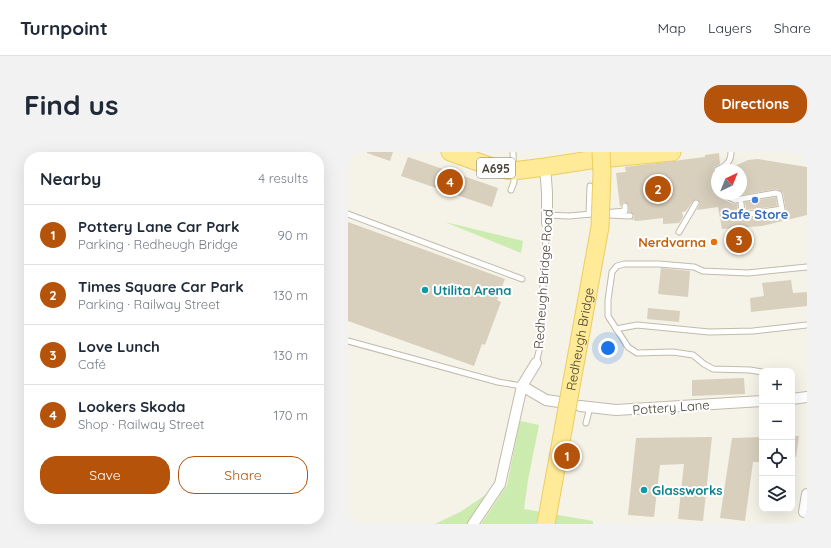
<!DOCTYPE html>
<meta charset="utf-8">
<style>
:root{--surface:#fff;--page:#f2f2f3;--text:#1f2937;--muted:#747a83;--line:#e0e1e3;--accent:#b45309}
body{margin:0;font-family:Quicksand,sans-serif;background:var(--page);color:var(--text)}
.controls{position:absolute;right:12px;bottom:12px;display:grid;overflow:hidden;border-radius:8px;box-shadow:0 4px 16px #0002}
.controls button{width:36px;height:36px;display:grid;place-items:center;padding:0;border:0;border-bottom:1px solid var(--line);background:var(--surface);color:var(--text);font:20px sans-serif}
.compass{position:absolute;left:363px;top:12px;width:36px;height:36px;border-radius:50%;background:var(--surface);box-shadow:0 4px 16px #0002;rotate:43deg}
.you{position:absolute;left:260px;top:196px;width:14px;height:14px;margin:-10px;border:3px solid #fff;border-radius:50%;background:#1a73e8;box-shadow:0 0 0 6px #1a73e833}
.badge{display:grid;place-items:center;width:26px;height:26px;border-radius:50%;background:var(--accent);color:#fff;font-size:13px;font-weight:700}
.pin{position:absolute;translate:-50% -50%;border:2px solid #fff;box-shadow:0 1px 4px #0006}
.list{margin:0;padding:0;list-style:none}
h2{display:flex;justify-content:space-between;align-items:center;height:52px;margin:0;padding:0 16px;font-size:17px}
h2 small{font-size:13px;font-weight:400;color:var(--muted)}
.list li{display:grid;grid-template-columns:26px 1fr auto;gap:12px;align-items:center;box-sizing:border-box;height:60px;padding:0 16px;border-top:1px solid var(--line)}
.list b{display:block;font-size:15px;white-space:nowrap}
.list p{margin:0;font-size:13px;white-space:nowrap;color:var(--muted)}
.list em{font-size:13px;font-style:normal;color:var(--muted)}
.actions{display:flex;gap:8px;padding:12px 16px}
.actions a{flex:1;padding:9px 0;border:1px solid var(--accent);border-radius:16px;text-align:center;font-size:14px;color:var(--accent)}
.actions .main{background:var(--accent);color:#fff}
.icon{flex:none;width:22px;height:22px;fill:none;stroke:currentColor;stroke-width:2;stroke-linecap:round;stroke-linejoin:round}
.map{position:relative;flex:none;width:459px;height:372px;overflow:hidden;border-radius:16px}
header{display:flex;align-items:center;gap:24px;box-sizing:border-box;height:56px;padding:0 20px;background:var(--surface);border-bottom:1px solid var(--line)}
header strong{font-size:19px}
nav{display:flex;gap:22px;margin-inline-start:auto;font-size:14px}
.intro{display:flex;align-items:center;justify-content:space-between;box-sizing:border-box;height:96px;padding:0 24px}
h1{margin:0;font-size:28px}
.button{padding:10px 18px;border-radius:16px;background:var(--accent);color:#fff;font-size:14px;font-weight:700}
main{display:flex;gap:24px;padding:0 24px}
aside{flex:1;background:var(--surface);border-radius:16px;box-shadow:0 4px 16px #0002}
.map>svg:first-child{display:block}
</style>
<header>
<strong>Turnpoint</strong>
<nav><a>Map</a><a>Layers</a><a>Share</a></nav>
</header>
<div class="intro"><h1>Find us</h1><a class="button">Directions</a></div>
<main>
<aside>
<h2>Nearby<small>4 results</small></h2>
<ul class="list">
<li><span class="badge">1</span><div><b>Pottery Lane Car Park</b><p>Parking · Redheugh Bridge</p></div><em>90 m</em></li>
<li><span class="badge">2</span><div><b>Times Square Car Park</b><p>Parking · Railway Street</p></div><em>130 m</em></li>
<li><span class="badge">3</span><div><b>Love Lunch</b><p>Café</p></div><em>130 m</em></li>
<li><span class="badge">4</span><div><b>Lookers Skoda</b><p>Shop · Railway Street</p></div><em>170 m</em></li>
</ul>
<div class="actions"><a class="main">Save</a><a>Share</a></div>
</aside>
<div class="map">
<svg width="459" height="372" viewBox="0 0 459 372">
<rect width="100%" height="100%" fill="#f5f2e8"/>
<g fill="#cbecae">
<path d="M 97,70 L 175,89 L 173,101 Z"/>
<path d="M 172,269 L 191,273 L 180,328 L 176,357 L 245,369 L 245,372 L 133,372 L 159,333 Z"/>
<path d="M 145,338 L 121,372 L 87,372 L 112,360 Z"/>
</g>
<g fill="#d8cfbd">
<path d="M 19,0 L 45,0 L 42,9 L 19,1 Z"/>
<path d="M 371,1 L 372,12 L 366,15 L 365,18 L 366,21 L 369,22 L 369,42 L 371,42 L 373,46 L 385,52 L 389,52 L 390,63 L 392,66 L 435,61 L 438,58 L 435,41 L 429,37 L 388,44 L 384,42 L 393,42 L 393,18 L 378,18 L 400,8 L 410,7 L 459,15 L 459,63 L 414,74 L 374,77 L 370,55 L 349,58 L 352,51 L 348,47 L 345,49 L 338,59 L 334,60 L 335,65 L 331,71 L 315,72 L 315,66 L 289,69 L 284,68 L 286,66 L 286,63 L 281,60 L 280,52 L 275,50 L 272,55 L 268,21 L 278,20 L 277,15 L 357,5 L 357,3 Z"/>
<path d="M 60,5 L 150,36 L 144,55 L 53,24 Z"/>
<path d="M 428,45 L 429,54 L 398,58 L 397,50 Z"/>
<path d="M 0,70 L 157,127 L 149,148 L 153,150 L 137,193 L 134,192 L 126,214 L 0,169 Z"/>
<path d="M 313,116 L 342,119 L 340,145 L 310,142 Z"/>
<path d="M 443,128 L 445,141 L 459,140 L 459,154 L 403,160 L 402,146 L 416,144 L 414,131 Z"/>
<path d="M 300,156 L 332,159 L 331,170 L 299,167 Z"/>
<path d="M 396,226 L 397,242 L 344,244 L 344,228 Z"/>
<path d="M 444,284 L 451,284 L 448,305 L 444,305 Z"/>
<path d="M 364,285 L 355,369 L 330,367 L 336,312 L 312,313 L 306,365 L 280,363 L 288,286 Z"/>
<path d="M 414,285 L 414,310 L 405,310 L 397,369 L 372,366 L 384,286 Z"/>
</g>
<g fill="none" stroke-linecap="round" stroke-linejoin="round">
<defs>
<g id="lane">
<path d="M 369,18 C 378,14 383,10 383,0"/>
<path d="M 163,38 L 166,30 L 165,0"/>
<path d="M 375,42 L 387,48 L 428,41 L 431,42 L 434,57 L 394,63 L 393,51"/>
<path d="M 0,62 L 174,127"/>
<path d="M 241,62 L 242,34"/>
<path d="M 199,63 L 221,64 L 277,59 L 277,54"/>
<path d="M 262,63 L 282,64"/>
<path d="M 331,80 L 348,51"/>
<path d="M 268,177 L 289,173 L 361,180 L 405,179 L 459,173"/>
<path d="M 0,189 L 150,230 L 174,234"/>
<path d="M 188,211 L 191,199 L 199,71"/>
<path d="M 414,220 L 402,218 L 365,217 L 356,212 L 345,203 L 325,200 L 289,201 L 280,195 L 260,164 L 260,148 L 264,120 L 269,114 L 276,112 L 311,112 L 346,115 L 355,119 L 400,121 L 459,115"/>
<path d="M 238,271 L 242,255"/>
</g>
<g id="street">
<path d="M 197,15 L 199,40 L 199,71"/>
<path d="M 174,234 L 198,248 L 211,250"/>
<path d="M 444,247 L 459,245"/>
<path d="M 232,254 L 268,258 L 414,249"/>
<path d="M 456,360 L 459,342"/>
<path d="M 125,372 L 152,332 L 174,234 L 188,211"/>
</g>
<path id="primary" d="M 102,0 L 147,16 L 165,19 L 197,15 L 242,8 L 324,0"/>
</defs>
<use href="#lane" stroke="#c1bbaa" stroke-width="7"/>
<use href="#street" stroke="#c1bbaa" stroke-width="12"/>
<use href="#primary" stroke="#eccd5f" stroke-width="19"/>
<use href="#lane" stroke="#fff" stroke-width="5"/>
<use href="#street" stroke="#fff" stroke-width="10"/>
<use href="#primary" stroke="#ffea97" stroke-width="17"/>
<defs>
<g id="primary-bridge">
<path id="s1" d="M 198,372 L 252,75 L 254,21 L 253,0"/>
</g>
</defs>
<use href="#primary-bridge" stroke="#eccd5f" stroke-width="19" stroke-linecap="butt"/>
<use href="#primary-bridge" stroke="#ffea97" stroke-width="17"/>
</g>
<circle fill="#3f7fe0" stroke="#fff" stroke-width="1.5" cx="407" cy="48" r="4"/>
<circle fill="#e8710a" stroke="#fff" stroke-width="1.5" cx="366" cy="90" r="4"/>
<g fill="#0f9aa8" stroke="#fff" stroke-width="1.5">
<circle cx="77" cy="138" r="4"/>
<circle cx="296" cy="338" r="4"/>
</g>
<g text-anchor="middle" dominant-baseline="central" stroke-width="4" stroke-linejoin="round" paint-order="stroke">
<rect fill="#fff" stroke="#807b72" stroke-width="1" x="129" y="6" width="38" height="20" rx="3"/>
<g font-size="12" font-weight="bold" fill="#494336">
<text x="148" y="16">A695</text>
</g>
<g font-size="13" font-weight="bold" fill="#366cbe" stroke="#fff">
<text x="407" y="62">Safe Store</text>
</g>
<g font-size="13" font-weight="bold" fill="#c56008" stroke="#fff" text-anchor="end">
<text x="358" y="90">Nerdvarna</text>
</g>
<g font-size="13" fill="#494336" stroke="#fff">
<text transform="translate(195 127) rotate(-86)">Redheugh Bridge Road</text>
<text stroke="none"><textPath href="#s1" startOffset="188">Redheugh Bridge</textPath></text>
<text transform="translate(323 255) rotate(-4)">Pottery Lane</text>
</g>
<g font-size="13" font-weight="bold" fill="#0d838f" stroke="#fff" text-anchor="start">
<text x="85" y="138">Utilita Arena</text>
<text x="304" y="338">Glassworks</text>
</g>
</g>
</svg>
<div class="controls">
<button>+</button>
<button>−</button>
<button><svg class="icon" aria-label="locate" viewBox="0 0 24 24"><circle cx="12" cy="12" r="6"/><path d="M12 2v4M12 18v4M2 12h4M18 12h4"/></svg></button>
<button><svg class="icon" aria-label="layers" viewBox="0 0 24 24"><path d="M12 4l9 5-9 5-9-5zM3 14l9 5 9-5"/></svg></button>
</div>
<svg class="compass" viewBox="-18 -18 36 36"><path d="M0-13l5 13h-10z" fill="#e53935"/><path d="M0 13l5-13h-10z" fill="#747a83"/></svg>
<div class="you"></div>
<div class="pin badge" style="left:219px;top:304px">1</div>
<div class="pin badge" style="left:310px;top:37px">2</div>
<div class="pin badge" style="left:391px;top:88px">3</div>
<div class="pin badge" style="left:102px;top:30px">4</div>
</div>
</main>
